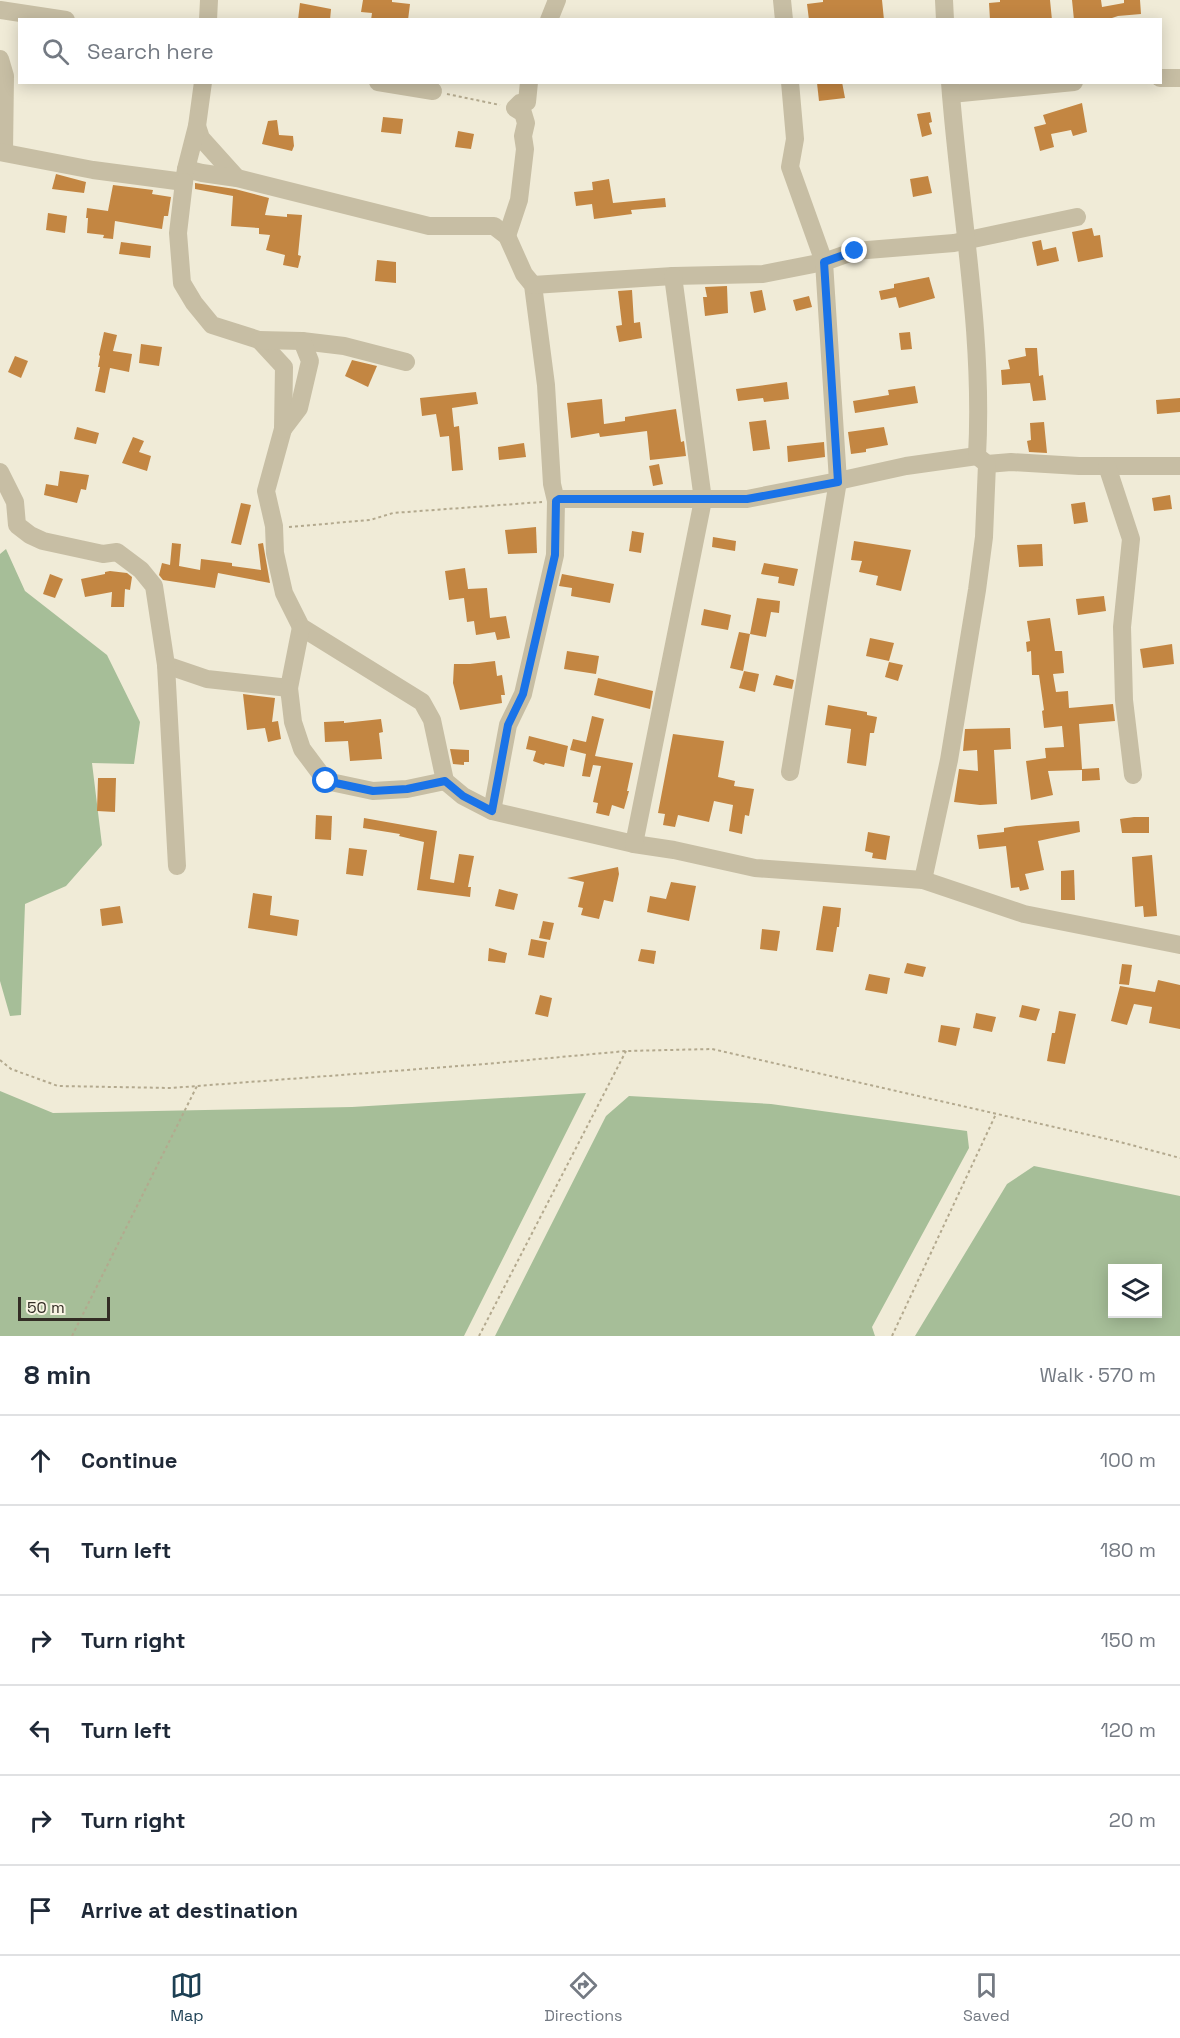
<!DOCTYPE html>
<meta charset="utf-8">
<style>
:root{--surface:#fff;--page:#f6f6f7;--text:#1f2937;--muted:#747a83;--line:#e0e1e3;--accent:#1c3f53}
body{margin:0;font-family:"Space Grotesk",sans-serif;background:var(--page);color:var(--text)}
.controls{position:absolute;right:18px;bottom:18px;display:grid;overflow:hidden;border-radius:0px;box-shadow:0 3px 15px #0003}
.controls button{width:54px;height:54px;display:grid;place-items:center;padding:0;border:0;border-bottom:2px solid var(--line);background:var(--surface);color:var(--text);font:30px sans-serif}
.scale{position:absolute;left:18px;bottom:15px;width:92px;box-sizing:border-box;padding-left:6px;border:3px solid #332d25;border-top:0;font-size:16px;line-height:21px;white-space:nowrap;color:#332d25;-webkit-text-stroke:4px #f8f4e3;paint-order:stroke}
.stop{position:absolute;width:18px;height:18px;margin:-14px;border:4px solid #1a73e8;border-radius:50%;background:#fff}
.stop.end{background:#1a73e8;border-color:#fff;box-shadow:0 2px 6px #0008}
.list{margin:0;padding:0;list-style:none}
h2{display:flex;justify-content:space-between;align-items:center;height:78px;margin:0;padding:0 24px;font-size:26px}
h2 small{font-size:20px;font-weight:400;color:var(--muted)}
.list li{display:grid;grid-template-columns:39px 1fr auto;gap:18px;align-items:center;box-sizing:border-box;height:90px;padding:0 24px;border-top:2px solid var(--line)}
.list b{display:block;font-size:22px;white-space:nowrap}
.list em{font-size:20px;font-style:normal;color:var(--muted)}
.icon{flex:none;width:33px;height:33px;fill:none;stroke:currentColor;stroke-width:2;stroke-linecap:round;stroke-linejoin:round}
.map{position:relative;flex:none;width:1180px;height:1336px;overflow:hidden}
.search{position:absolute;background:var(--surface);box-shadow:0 3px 15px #0003;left:18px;right:18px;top:18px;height:66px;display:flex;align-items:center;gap:15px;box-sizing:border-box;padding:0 21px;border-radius:0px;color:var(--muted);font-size:22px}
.sheet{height:618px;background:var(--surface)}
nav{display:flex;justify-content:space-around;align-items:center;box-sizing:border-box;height:84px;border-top:2px solid var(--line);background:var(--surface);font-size:16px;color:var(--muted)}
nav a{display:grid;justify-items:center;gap:3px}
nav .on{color:var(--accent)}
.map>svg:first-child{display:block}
</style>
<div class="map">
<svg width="1180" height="1336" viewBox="0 0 1180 1336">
<rect width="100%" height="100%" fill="#f0ebd7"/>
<g fill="#a6be98" fill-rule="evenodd">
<path d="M 6,549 L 25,591 L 107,655 L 140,722 L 134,764 L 92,763 L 102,845 L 66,886 L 25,904 L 21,1015 L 10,1016 L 0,981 L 0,554 Z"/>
<path d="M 0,1091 L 53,1113 L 352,1107 L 586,1093 L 464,1336 L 0,1336 Z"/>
<path d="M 629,1096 L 771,1104 L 967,1131 L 969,1148 L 872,1327 L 875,1336 L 495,1336 L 606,1116 Z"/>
<path d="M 1034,1166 L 1180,1196 L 1180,1336 L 915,1336 L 1007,1184 ZM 1158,1268 L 1158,1314 L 1112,1314 L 1112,1268 Z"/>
</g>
<g fill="#c38642">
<path d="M 363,0 L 392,0 L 392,2 L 410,4 L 408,20 L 371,20 L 372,13 L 361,12 Z"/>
<path d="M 823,0 L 882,0 L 884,20 L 809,20 L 807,4 L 823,2 Z"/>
<path d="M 1000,0 L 1050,0 L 1052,20 L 990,20 L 989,3 L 1000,2 Z"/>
<path d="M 1072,0 L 1101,0 L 1102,7 L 1124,3 L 1124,0 L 1140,0 L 1141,14 L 1118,16 L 1109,19 L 1074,20 Z"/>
<path d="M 300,3 L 331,9 L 330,20 L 298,20 Z"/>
<path d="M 842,82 L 845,98 L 819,101 L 817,83 Z"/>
<path d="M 1082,103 L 1087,132 L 1073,136 L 1071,130 L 1051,134 L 1054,147 L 1040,151 L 1034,127 L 1046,124 L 1043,115 Z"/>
<path d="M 930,112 L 932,122 L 929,123 L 932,134 L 922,137 L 917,114 Z"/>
<path d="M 383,117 L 403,119 L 401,134 L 381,132 Z"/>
<path d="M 277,120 L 279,135 L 293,136 L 294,146 L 292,151 L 262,144 L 268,121 Z"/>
<path d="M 458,131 L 474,134 L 471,149 L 455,147 Z"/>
<path d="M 56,174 L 86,182 L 84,193 L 52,189 Z"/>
<path d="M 928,176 L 932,193 L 913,197 L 910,179 Z"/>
<path d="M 609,179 L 613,203 L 665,198 L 666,207 L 631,210 L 632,214 L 594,219 L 592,204 L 576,206 L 574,192 L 593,190 L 592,182 Z"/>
<path d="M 195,183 L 235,189 L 269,198 L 265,215 L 287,217 L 287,214 L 302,215 L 298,255 L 301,256 L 298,268 L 283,265 L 285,255 L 266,250 L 270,235 L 259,234 L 259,228 L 231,226 L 233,196 L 195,189 Z"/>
<path d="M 113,185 L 153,190 L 152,194 L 171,197 L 168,216 L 164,216 L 162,229 L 115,221 L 113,239 L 103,238 L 104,235 L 87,233 L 88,218 L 86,218 L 87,208 L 108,211 Z"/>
<path d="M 48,213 L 67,216 L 65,233 L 46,230 Z"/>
<path d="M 1092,228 L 1094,236 L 1100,235 L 1103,257 L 1078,262 L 1072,232 Z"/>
<path d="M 1041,240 L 1043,250 L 1056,247 L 1059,261 L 1037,266 L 1032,242 Z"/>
<path d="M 121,242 L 151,246 L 150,258 L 119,254 Z"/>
<path d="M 377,260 L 396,262 L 396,283 L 375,281 Z"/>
<path d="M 929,277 L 935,298 L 899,308 L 896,297 L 881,300 L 879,291 L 894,288 L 894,284 Z"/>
<path d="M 727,286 L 728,313 L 705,316 L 703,297 L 707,297 L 705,287 Z"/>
<path d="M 632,290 L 634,323 L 640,322 L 642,338 L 619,342 L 616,326 L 622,325 L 618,291 Z"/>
<path d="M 762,290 L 766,310 L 754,313 L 750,292 Z"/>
<path d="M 809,296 L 812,307 L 796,311 L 793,300 Z"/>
<path d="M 104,332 L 117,335 L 113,351 L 132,354 L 129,372 L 110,368 L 105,393 L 95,391 L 100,367 L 98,367 L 100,356 L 99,355 Z"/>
<path d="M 910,332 L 912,349 L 901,350 L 899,333 Z"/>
<path d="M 141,344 L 162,347 L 159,366 L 139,363 Z"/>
<path d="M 1025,348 L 1037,348 L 1039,376 L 1043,375 L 1046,400 L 1033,401 L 1030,383 L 1002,385 L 1001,370 L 1010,369 L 1008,360 L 1026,356 Z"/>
<path d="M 15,356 L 28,361 L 21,378 L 8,372 Z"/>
<path d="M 352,360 L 377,366 L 368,387 L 345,376 Z"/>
<path d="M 787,382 L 789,399 L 764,402 L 763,398 L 738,401 L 736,389 Z"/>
<path d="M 915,386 L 918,403 L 855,413 L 853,401 L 889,395 L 888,390 Z"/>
<path d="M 476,392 L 478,404 L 452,408 L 454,427 L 459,426 L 463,470 L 452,471 L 449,436 L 440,437 L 436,414 L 422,416 L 420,398 Z"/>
<path d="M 1180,398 L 1180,412 L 1157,414 L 1156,400 Z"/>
<path d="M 602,399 L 604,424 L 625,421 L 625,417 L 676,409 L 681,442 L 684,441 L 686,456 L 650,460 L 647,431 L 600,437 L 599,433 L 571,438 L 567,403 Z"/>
<path d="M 766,420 L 770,449 L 753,451 L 749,422 Z"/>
<path d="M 1044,422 L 1047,453 L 1029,452 L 1027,441 L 1031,440 L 1030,423 Z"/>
<path d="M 77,427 L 99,433 L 96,444 L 74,439 Z"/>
<path d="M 884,427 L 888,445 L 866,449 L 866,452 L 851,454 L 848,432 Z"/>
<path d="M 133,437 L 144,441 L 139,452 L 151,456 L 147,471 L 122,463 Z"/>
<path d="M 824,442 L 825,457 L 788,462 L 787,446 Z"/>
<path d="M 524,443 L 526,457 L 499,460 L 498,447 Z"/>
<path d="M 659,464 L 663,484 L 653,486 L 649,466 Z"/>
<path d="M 60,471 L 89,475 L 86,490 L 81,489 L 77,503 L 44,495 L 46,484 L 58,486 Z"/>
<path d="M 1170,495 L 1172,509 L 1154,511 L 1152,498 Z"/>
<path d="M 1085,502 L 1088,522 L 1074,524 L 1071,504 Z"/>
<path d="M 241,503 L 251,505 L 241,545 L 231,543 Z"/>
<path d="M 536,527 L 537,553 L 508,554 L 505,530 Z"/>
<path d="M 632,531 L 644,533 L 641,553 L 629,551 Z"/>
<path d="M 713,537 L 736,541 L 735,551 L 712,547 Z"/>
<path d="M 854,541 L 911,550 L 901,591 L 876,585 L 878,576 L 859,572 L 862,561 L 851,560 Z"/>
<path d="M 172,543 L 181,544 L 179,566 L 200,570 L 201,559 L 232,563 L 232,566 L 261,570 L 258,544 L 263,543 L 270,583 L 218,573 L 215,588 L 163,580 L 159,575 L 162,563 L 170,565 Z"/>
<path d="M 1042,544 L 1043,566 L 1019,567 L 1017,545 Z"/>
<path d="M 764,563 L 798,569 L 794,586 L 778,583 L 779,577 L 761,574 Z"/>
<path d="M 465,568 L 468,589 L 487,588 L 490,618 L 506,616 L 510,638 L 497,640 L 495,632 L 476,635 L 474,621 L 467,622 L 464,598 L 449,600 L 445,571 Z"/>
<path d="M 110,571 L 127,573 L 132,577 L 130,590 L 125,589 L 124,607 L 111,607 L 112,592 L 85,597 L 81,579 L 105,574 L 105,572 Z"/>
<path d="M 50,574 L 63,579 L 55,598 L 43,594 Z"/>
<path d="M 562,574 L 614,584 L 610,603 L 571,596 L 572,588 L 559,586 Z"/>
<path d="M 1104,596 L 1106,611 L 1078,615 L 1076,599 Z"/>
<path d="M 757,598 L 780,601 L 779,613 L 771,612 L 766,637 L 750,634 L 743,671 L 730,668 L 739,632 L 750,634 Z"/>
<path d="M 704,609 L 731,615 L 728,630 L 701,625 Z"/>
<path d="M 1050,618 L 1055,651 L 1062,651 L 1064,673 L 1053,674 L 1056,692 L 1068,691 L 1069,708 L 1113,704 L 1115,721 L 1079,724 L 1082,769 L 1099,768 L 1100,780 L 1082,781 L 1082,770 L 1048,771 L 1053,795 L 1031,800 L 1026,761 L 1046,758 L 1045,748 L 1064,747 L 1062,726 L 1044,728 L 1042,711 L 1044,710 L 1039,675 L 1032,675 L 1031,651 L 1027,652 L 1026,642 L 1030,641 L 1027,621 Z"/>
<path d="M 870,638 L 894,643 L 889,661 L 866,656 Z"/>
<path d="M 1172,644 L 1174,664 L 1143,668 L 1140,649 Z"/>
<path d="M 567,651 L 599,656 L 596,674 L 564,669 Z"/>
<path d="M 495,661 L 497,676 L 502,675 L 505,695 L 501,695 L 502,703 L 460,710 L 453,683 L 454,664 L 470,664 Z"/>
<path d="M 889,662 L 903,665 L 898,681 L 885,677 Z"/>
<path d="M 744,671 L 759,674 L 755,692 L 739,688 Z"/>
<path d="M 776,675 L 794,680 L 792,689 L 773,685 Z"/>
<path d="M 598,678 L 653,691 L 650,709 L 594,695 Z"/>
<path d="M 243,694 L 275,698 L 272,722 L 278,721 L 281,739 L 268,742 L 265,728 L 247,730 Z"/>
<path d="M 828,705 L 867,712 L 867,715 L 877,717 L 874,733 L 870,733 L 866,766 L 847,763 L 851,729 L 825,725 Z"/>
<path d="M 592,716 L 604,719 L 595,756 L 633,763 L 627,791 L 629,791 L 624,809 L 612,805 L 609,816 L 596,813 L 598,803 L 593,802 L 601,766 L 593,765 L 590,777 L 582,776 L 586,754 L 570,750 L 573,739 L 586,742 Z"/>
<path d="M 381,719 L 383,732 L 379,733 L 382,759 L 350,761 L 348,741 L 325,742 L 324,722 L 344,721 L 344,723 Z"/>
<path d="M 1010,728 L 1011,749 L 994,750 L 997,804 L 980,805 L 954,802 L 959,769 L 978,771 L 977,750 L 963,751 L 965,729 Z"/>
<path d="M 673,734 L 724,741 L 718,777 L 735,781 L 734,786 L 754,789 L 749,816 L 745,815 L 742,834 L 729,831 L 733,805 L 714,801 L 709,822 L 678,815 L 675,827 L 663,825 L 665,814 L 658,813 Z"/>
<path d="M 529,736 L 568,746 L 564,767 L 545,763 L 544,765 L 533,761 L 536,751 L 526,749 Z"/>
<path d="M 450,749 L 469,750 L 469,762 L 464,762 L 464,765 L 453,764 Z"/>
<path d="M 98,778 L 116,778 L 115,812 L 97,811 Z"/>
<path d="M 316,815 L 332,816 L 331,840 L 315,839 Z"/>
<path d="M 1134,817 L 1149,817 L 1149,833 L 1122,833 L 1120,819 Z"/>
<path d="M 364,818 L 437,831 L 430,879 L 454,883 L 459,854 L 474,856 L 468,887 L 471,887 L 470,897 L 417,890 L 424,842 L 399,836 L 400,834 L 363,828 Z"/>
<path d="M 1079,821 L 1080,832 L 1038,841 L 1044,870 L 1025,874 L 1029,889 L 1020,891 L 1019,887 L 1011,888 L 1006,846 L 979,849 L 977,835 L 1004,832 L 1004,828 L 1016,826 Z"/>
<path d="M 868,832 L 890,836 L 886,860 L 872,858 L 873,853 L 865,851 Z"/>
<path d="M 349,848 L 367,850 L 363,876 L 346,874 Z"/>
<path d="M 1152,855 L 1157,916 L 1144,917 L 1143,906 L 1135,907 L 1132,857 Z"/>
<path d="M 618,867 L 619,874 L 613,902 L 604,900 L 599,919 L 581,915 L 583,908 L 578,907 L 584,882 L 567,878 Z"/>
<path d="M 1074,870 L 1075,900 L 1061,900 L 1061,871 Z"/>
<path d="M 671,882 L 696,886 L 689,921 L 647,912 L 650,896 L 666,899 Z"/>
<path d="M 499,889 L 518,894 L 514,910 L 495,906 Z"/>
<path d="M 253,893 L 272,896 L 270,915 L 299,920 L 297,936 L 248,928 Z"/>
<path d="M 120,906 L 123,923 L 102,926 L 100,909 Z"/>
<path d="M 823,906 L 841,908 L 839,927 L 837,927 L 833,952 L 816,950 Z"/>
<path d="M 543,921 L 554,923 L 550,940 L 539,938 Z"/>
<path d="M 762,929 L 780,931 L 777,951 L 760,949 Z"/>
<path d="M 531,939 L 547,942 L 544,958 L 528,955 Z"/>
<path d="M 489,948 L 507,953 L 505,963 L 488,961 Z"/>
<path d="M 641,949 L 656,951 L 654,964 L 638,961 Z"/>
<path d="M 907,963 L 926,967 L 923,977 L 904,973 Z"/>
<path d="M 1122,964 L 1132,965 L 1129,985 L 1119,984 Z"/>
<path d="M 869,974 L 890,978 L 887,994 L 865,990 Z"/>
<path d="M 1158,980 L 1180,985 L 1180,1029 L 1149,1023 L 1152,1007 L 1134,1004 L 1127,1025 L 1111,1021 L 1120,986 L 1155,992 Z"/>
<path d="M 540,995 L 552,998 L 548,1017 L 535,1014 Z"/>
<path d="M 1022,1005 L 1040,1009 L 1036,1021 L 1019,1017 Z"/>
<path d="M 1059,1011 L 1076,1014 L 1065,1064 L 1047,1061 L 1052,1033 L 1055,1033 Z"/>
<path d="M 976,1013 L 996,1017 L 992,1032 L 973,1028 Z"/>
<path d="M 941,1025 L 960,1028 L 956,1046 L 938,1042 Z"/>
</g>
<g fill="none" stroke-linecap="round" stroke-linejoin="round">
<g stroke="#b3a98e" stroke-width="2" stroke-dasharray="3 3" stroke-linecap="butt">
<path d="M 447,94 L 500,105"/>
<path d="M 289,527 L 370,520 L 393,513 L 542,502"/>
<path d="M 0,1060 L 11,1069 L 58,1086 L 171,1088 L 485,1064 L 626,1051 L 712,1049 L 1120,1142 L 1180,1158"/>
<path d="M 72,1336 L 197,1086"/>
<path d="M 479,1336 L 626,1051"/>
<path d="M 892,1336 L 996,1114"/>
</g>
<g stroke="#c7bea4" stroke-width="18">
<path d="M 782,0 L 784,20"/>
<path d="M 944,0 L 945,20"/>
<path d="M 0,10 L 66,20"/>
<path d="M 208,20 L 209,0"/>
<path d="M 549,20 L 557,0"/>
<path d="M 0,59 L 5,76 L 4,152"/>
<path d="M 1160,78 L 1180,78"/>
<path d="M 378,82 L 433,91"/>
<path d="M 951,94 L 1074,82"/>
<path d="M 197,126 L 201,138 L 237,178"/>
<path d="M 0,152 L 93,170 L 184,182 L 186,169 L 202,173 L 237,178 L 429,226 L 494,226 L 507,236 L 524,274 L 533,285 L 546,385 L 552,484 L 556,501 L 559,499 L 747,499 L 838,481 L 906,466 L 977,456"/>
<path d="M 186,169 L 197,126 L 203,82"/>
<path d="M 184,182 L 178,233 L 182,283 L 194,303 L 212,325 L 259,340 L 284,367 L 283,429 L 266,491 L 274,526 L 275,553 L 284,593 L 301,627 L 422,702 L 432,720 L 445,781 L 463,796 L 492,811 L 634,844 L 674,850 L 755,868 L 923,880 L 1024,914 L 1180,945"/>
<path d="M 507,236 L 519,200 L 525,149 L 523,136 L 526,123 L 523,113 L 515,108 L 520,103 L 527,102 L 529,82"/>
<path d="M 533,285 L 673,276 L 763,274 L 824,262 L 790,167 L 795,139 L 790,82"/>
<path d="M 259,340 L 302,341 L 344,346 L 406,362"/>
<path d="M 283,429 L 299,408 L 310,361 L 302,341"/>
<path d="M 987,464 L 1011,462 L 1079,466 L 1180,466"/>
<path d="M 1107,466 L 1131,539 L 1122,627 L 1124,700 L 1133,775"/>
<path d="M 0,472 L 15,502 L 17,525 L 30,535 L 43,541 L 103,554 L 117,552 L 141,570 L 154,586 L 166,665 L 207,679 L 289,688 L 301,627"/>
<path d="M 166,665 L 177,866"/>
<path d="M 289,688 L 293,722 L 302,749 L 326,781 L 373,791 L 407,789 L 445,781"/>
<path d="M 790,772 L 838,481 L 824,262 L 855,251 L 954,243 L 1077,217"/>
<path d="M 492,811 L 508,725 L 523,694 L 555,555 L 556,501"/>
<path d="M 634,844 L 703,500 L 673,276"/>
<path d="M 923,880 L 949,760 L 977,590 L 984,537 L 987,464 L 977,456 C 984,331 959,207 950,82"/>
</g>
</g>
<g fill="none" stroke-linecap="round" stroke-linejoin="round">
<path stroke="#1a73e8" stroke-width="8" d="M 326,781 L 373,791 L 407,789 L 445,781 L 463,796 L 492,811 L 508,725 L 523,694 L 555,555 L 556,501 L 559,499 L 747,499 L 838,482 L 824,262 L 855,251"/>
</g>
</svg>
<div class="controls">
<button><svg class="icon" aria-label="layers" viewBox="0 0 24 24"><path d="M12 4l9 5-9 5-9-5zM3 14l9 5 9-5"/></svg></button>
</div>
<div class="scale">50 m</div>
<div class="stop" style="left:326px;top:781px"></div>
<div class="stop end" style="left:855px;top:251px"></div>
<div class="search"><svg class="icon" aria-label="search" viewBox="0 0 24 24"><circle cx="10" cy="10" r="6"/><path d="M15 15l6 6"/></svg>Search here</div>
</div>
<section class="sheet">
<h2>8 min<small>Walk · 570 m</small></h2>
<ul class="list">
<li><svg class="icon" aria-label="ahead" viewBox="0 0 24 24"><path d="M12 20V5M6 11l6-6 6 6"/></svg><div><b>Continue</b></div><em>100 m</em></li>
<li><svg class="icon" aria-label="left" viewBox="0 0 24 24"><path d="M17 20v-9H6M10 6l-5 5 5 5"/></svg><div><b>Turn left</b></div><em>180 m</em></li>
<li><svg class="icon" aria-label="right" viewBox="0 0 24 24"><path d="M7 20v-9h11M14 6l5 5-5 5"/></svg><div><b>Turn right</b></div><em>150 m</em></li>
<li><svg class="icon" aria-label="left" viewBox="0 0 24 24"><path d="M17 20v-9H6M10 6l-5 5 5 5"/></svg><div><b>Turn left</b></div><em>120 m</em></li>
<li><svg class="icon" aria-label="right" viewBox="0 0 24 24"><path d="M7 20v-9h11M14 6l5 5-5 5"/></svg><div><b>Turn right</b></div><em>20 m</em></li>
<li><svg class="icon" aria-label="arrive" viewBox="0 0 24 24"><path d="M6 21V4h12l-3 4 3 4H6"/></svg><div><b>Arrive at destination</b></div></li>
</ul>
</section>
<nav>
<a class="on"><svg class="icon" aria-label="map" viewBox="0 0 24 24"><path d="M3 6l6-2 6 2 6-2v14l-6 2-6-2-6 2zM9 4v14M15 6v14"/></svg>Map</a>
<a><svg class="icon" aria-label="directions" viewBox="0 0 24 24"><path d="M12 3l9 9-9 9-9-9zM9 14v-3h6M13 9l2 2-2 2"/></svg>Directions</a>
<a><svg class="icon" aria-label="saved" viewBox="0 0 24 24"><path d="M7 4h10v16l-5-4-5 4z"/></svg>Saved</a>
</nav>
